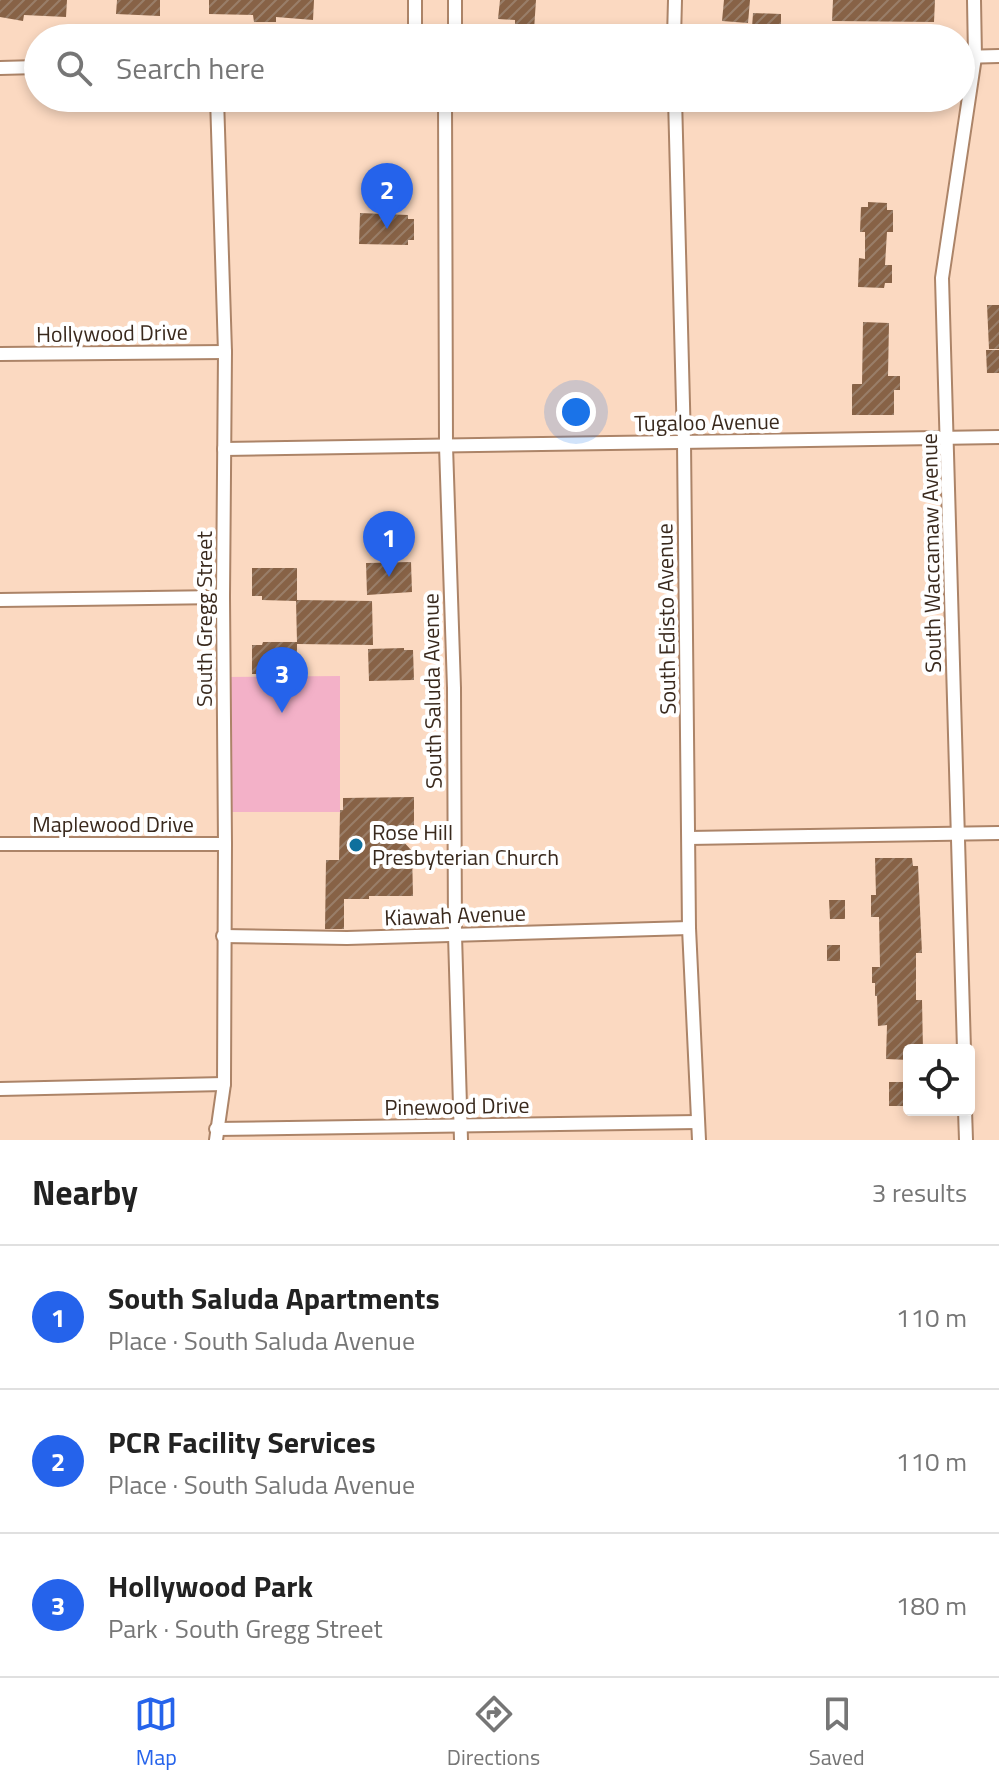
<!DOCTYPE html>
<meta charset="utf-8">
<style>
:root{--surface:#fff;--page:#f2f2f2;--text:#222;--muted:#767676;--line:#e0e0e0;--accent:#2563eb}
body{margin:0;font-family:"Titillium Web",sans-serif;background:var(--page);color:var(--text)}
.controls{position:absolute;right:24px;bottom:24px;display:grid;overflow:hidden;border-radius:8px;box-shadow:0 4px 12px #0003}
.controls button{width:72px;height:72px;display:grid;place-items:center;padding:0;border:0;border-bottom:2px solid var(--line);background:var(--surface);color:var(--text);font:40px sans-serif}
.you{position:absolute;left:576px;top:412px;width:28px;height:28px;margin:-20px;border:6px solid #fff;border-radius:50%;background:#1a73e8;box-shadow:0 0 0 12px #1a73e833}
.badge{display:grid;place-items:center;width:52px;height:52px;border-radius:50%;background:var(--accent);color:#fff;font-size:26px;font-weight:700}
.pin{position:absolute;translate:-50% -66px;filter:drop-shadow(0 2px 4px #0008)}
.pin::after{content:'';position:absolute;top:42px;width:28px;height:24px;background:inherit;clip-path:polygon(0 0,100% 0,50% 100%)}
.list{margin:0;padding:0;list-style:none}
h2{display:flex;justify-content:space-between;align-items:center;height:104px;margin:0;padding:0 32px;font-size:34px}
h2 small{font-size:26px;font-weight:400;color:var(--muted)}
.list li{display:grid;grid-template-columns:52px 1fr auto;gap:24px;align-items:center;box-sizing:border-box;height:144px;padding:0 32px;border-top:2px solid var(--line)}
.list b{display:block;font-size:30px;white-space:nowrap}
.list p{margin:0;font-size:26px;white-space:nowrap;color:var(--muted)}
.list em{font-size:26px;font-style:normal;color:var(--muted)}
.icon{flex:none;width:44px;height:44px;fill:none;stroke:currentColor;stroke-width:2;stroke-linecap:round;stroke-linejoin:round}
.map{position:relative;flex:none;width:999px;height:1140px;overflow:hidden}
.search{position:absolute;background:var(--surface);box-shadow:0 4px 12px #0003;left:24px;right:24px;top:24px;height:88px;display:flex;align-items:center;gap:20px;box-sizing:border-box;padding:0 28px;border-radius:44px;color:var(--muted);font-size:30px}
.sheet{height:536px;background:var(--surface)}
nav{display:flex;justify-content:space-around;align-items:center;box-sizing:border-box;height:112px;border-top:2px solid var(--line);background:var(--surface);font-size:22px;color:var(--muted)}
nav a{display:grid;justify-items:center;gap:4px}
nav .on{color:var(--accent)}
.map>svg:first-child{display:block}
</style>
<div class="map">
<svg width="999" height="1140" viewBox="0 0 999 1140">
<defs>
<pattern id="building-hatch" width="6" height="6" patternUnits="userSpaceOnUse" patternTransform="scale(2)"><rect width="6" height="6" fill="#876246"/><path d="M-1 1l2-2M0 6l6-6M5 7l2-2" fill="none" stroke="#997e69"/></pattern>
</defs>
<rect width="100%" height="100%" fill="#fbd9c1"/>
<path fill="#f3b1c8" d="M 340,676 L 340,812 L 225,812 L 225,677 Z"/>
<g fill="url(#building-hatch)">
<path d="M 0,0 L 67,0 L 66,17 L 24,15 L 23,21 L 0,17 Z"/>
<path d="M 117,0 L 160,0 L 160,16 L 116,14 Z"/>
<path d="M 209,0 L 314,0 L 313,20 L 276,17 L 276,22 L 254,22 L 253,15 L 209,14 Z"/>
<path d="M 500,0 L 536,0 L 534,30 L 515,28 L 515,20 L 498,19 Z"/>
<path d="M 724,0 L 750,0 L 748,23 L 722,21 Z"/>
<path d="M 833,0 L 935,0 L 934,22 L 832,21 Z"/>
<path d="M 753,13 L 781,14 L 781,28 L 752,28 Z"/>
<path d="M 868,202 L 887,203 L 887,210 L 893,210 L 893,232 L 887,232 L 885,265 L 892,265 L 892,283 L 885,283 L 884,288 L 858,287 L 859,258 L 865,259 L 865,232 L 860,232 L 861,207 L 868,207 Z"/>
<path d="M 360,213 L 408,215 L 408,219 L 414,219 L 414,240 L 408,240 L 408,245 L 359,244 Z"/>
<path d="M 987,305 L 999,305 L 999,349 L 989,349 Z"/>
<path d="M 863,322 L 889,323 L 888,376 L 900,376 L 900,390 L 894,390 L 894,415 L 852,415 L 852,384 L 862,384 Z"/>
<path d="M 986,350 L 999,350 L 999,373 L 987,373 Z"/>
<path d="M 411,562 L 412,592 L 367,595 L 366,563 Z"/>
<path d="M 252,568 L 297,568 L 297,600 L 372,601 L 373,645 L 297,644 L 297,674 L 252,674 L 252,645 L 262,645 L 263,642 L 297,642 L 296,601 L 262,600 L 262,596 L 252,596 Z"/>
<path d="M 404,648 L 404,650 L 413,650 L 414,680 L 369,681 L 368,649 Z"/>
<path d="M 414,797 L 414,827 L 391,828 L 412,851 L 413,896 L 369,896 L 369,899 L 344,899 L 344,929 L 325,929 L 326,860 L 339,860 L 340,810 L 343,810 L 343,798 Z"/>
<path d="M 875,858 L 912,858 L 913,866 L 918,866 L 922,953 L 916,953 L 916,1000 L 922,1000 L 923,1050 L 909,1050 L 909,1060 L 886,1059 L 887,1025 L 878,1026 L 877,996 L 875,996 L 875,983 L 872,983 L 872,967 L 880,967 L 879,917 L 871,917 L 871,895 L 876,895 Z"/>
<path d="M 829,900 L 845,900 L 845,919 L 830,919 Z"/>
<rect x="827" y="945" width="13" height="16"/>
<rect x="889" y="1082" width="20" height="24"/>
</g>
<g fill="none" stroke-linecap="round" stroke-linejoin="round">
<defs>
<g id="minor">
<path d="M 415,0 L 415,33 L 421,38"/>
<path d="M 455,38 L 455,0"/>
<path d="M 674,38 L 675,0"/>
<path d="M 961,57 L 999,56"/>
<path d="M 0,68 L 38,67"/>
<path d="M 445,98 L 446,446 L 454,688 L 455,935 L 461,1140"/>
<path d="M 675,98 L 684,442 L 689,928 L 699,1140"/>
<path d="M 0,354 L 225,352"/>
<path d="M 224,449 L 999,437"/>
<path d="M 0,600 L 223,597"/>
<path d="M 689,838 L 999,833"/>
<path d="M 0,844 L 225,844"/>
<path d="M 223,936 L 347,938 L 689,928"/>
<path d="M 964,1050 L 942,278 L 975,57 L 974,0"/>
<path d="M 0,1089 L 224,1084"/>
<path d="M 965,1110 L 966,1140"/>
<path d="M 216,1129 L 698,1122"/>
<path d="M 216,1140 L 224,1084 L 225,844 L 223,597 L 225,352 L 217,98"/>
</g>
</defs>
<use href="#minor" stroke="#ac8468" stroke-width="16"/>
<use href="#minor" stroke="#fff" stroke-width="12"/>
</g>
<circle fill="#0f709d" stroke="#fff" stroke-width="3" cx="356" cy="845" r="8"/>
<g text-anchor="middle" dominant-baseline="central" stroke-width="8" stroke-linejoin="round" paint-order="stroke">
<g font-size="22" fill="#39291d" stroke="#fff">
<text transform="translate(112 333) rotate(-1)">Hollywood Drive</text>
<text transform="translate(707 422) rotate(-1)">Tugaloo Avenue</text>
<text transform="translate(931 553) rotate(-91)">South Waccamaw Avenue</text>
<text transform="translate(204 619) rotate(-90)">South Gregg Street</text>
<text transform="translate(666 619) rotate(-91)">South Edisto Avenue</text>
<text transform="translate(432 691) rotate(-91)">South Saluda Avenue</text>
<text x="113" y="824">Maplewood Drive</text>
<text transform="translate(455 915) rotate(-2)">Kiawah Avenue</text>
<text transform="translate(457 1106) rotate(-1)">Pinewood Drive</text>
</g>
<g font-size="22" fill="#39291d" stroke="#fff" text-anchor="start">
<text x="372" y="832">Rose Hill<tspan x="372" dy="25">Presbyterian Church</tspan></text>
</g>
</g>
</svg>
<div class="controls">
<button><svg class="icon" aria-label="locate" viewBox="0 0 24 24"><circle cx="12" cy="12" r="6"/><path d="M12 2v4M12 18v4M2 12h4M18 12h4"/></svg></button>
</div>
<div class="you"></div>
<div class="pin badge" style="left:389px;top:577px">1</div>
<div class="pin badge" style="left:387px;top:229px">2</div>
<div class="pin badge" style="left:282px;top:713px">3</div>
<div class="search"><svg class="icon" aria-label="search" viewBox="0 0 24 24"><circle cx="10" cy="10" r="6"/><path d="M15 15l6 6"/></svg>Search here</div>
</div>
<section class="sheet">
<h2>Nearby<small>3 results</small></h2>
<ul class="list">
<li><span class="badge">1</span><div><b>South Saluda Apartments</b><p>Place · South Saluda Avenue</p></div><em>110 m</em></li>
<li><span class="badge">2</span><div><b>PCR Facility Services</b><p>Place · South Saluda Avenue</p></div><em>110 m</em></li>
<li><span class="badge">3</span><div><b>Hollywood Park</b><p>Park · South Gregg Street</p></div><em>180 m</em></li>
</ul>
</section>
<nav>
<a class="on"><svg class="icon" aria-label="map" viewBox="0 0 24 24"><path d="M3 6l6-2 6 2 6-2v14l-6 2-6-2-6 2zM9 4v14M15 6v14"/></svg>Map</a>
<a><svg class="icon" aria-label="directions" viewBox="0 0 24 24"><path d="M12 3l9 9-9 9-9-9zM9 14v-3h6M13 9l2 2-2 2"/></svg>Directions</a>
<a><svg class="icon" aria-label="saved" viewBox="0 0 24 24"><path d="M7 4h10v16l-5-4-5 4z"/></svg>Saved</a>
</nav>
